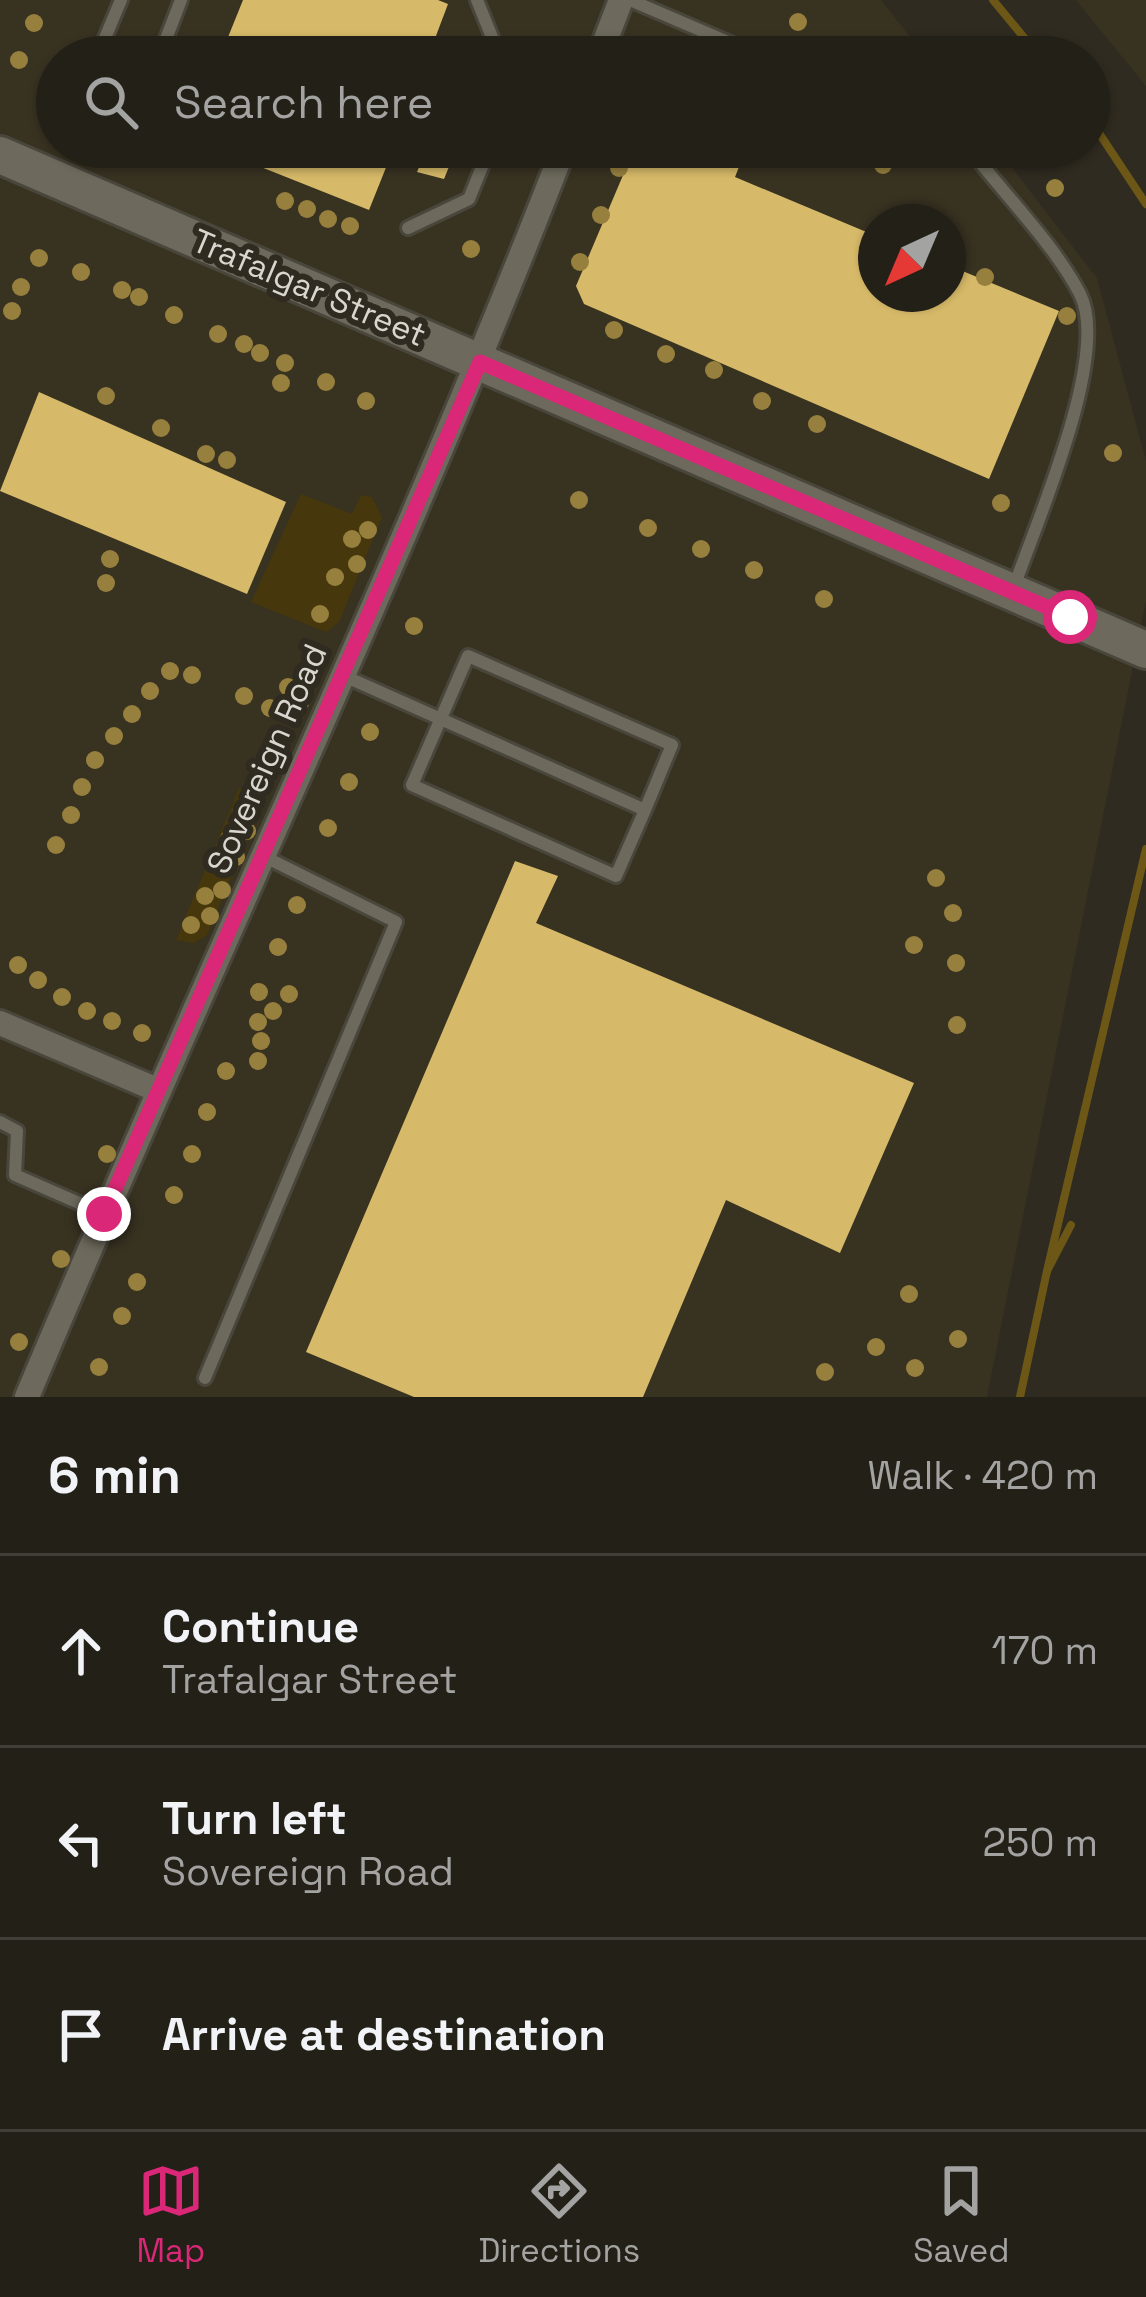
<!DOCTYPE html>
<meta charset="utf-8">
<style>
:root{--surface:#232018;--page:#2b2821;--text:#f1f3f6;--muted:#a3a3a2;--line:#403e37;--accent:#db2777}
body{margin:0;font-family:"Space Grotesk",sans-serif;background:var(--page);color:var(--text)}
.compass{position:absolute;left:858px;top:204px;width:108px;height:108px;border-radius:50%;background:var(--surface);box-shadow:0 3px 9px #0004;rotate:224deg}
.stop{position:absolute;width:36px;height:36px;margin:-27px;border:9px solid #db2777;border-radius:50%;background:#fff}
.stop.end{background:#db2777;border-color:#fff;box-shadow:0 3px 12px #0008}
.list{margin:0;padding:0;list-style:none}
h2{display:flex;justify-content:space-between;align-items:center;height:156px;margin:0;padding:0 48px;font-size:51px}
h2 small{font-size:39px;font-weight:400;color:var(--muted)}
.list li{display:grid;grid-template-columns:78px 1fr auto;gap:36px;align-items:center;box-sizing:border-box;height:192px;padding:0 48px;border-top:3px solid var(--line)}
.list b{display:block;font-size:45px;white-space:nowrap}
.list p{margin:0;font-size:39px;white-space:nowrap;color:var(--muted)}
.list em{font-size:39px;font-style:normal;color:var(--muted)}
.icon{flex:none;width:66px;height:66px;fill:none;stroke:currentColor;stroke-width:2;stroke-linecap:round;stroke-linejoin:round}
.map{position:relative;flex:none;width:1146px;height:1397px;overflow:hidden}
.search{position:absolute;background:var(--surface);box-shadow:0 3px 9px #0004;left:36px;right:36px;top:36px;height:132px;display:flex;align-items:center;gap:30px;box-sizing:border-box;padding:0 42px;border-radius:66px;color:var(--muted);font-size:45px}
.sheet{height:732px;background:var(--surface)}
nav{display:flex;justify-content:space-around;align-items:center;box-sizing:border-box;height:168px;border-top:3px solid var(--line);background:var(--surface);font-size:33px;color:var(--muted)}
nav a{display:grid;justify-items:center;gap:6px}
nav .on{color:var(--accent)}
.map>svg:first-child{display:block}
</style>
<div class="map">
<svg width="1146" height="1397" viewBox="0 0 1146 1397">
<rect width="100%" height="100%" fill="#2f2b20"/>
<g fill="#383221" fill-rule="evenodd">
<path d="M 0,0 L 881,0 L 926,57 L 57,57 L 57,147 L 996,147 L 1097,278 L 1146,461 L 1146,601 L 987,1397 L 0,1397 ZM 876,222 L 948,222 L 948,294 L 876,294 Z"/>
<path d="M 1076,0 L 1146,0 L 1146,86 Z"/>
</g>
<g fill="#46380c">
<path d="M 301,494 L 352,514 L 361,495 L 372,497 L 382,517 L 339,622 L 326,632 L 251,602 Z"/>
<path d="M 239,788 L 254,794 L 260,809 L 207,935 L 194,943 L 176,940 Z"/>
</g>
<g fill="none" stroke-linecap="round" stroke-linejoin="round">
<g stroke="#6c5716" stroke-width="8">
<path d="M 993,0 L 1040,57"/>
<path d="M 1089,118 L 1146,204"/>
<path d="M 1047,1271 L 1146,849"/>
<path d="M 1020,1397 L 1047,1271 L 1071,1225"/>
</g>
</g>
<g fill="#d7ba69">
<path d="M 243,0 L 438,0 L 448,4 L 428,57 L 220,57 Z"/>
<path d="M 211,147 L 457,147 L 444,179 L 417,172 L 422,160 L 393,150 L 369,210 Z"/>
<path d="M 635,147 L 747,147 L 735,177 L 876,236 L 876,294 L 948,294 L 948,265 L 1059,311 L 989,479 L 584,304 L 576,286 Z"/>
<path d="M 39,392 L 286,502 L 247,594 L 0,491 Z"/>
<path d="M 515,861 L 558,876 L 536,923 L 914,1083 L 840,1253 L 726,1200 L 643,1397 L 414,1397 L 306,1352 Z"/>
</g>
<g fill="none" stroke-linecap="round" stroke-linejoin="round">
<defs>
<g id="lane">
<path d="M 477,0 L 500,57"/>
<path d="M 630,0 L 763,57"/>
<path d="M 97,57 L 121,0"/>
<path d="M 159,57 L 181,0"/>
<path d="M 968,147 C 1002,192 1055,245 1080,294 C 1111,354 1036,523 1014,587"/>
<path d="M 408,228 L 469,199 L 490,147"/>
<path d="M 342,675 L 645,810 L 616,876 L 412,785 L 468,656 L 672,745 L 645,810"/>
<path d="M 0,1122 L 17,1131 L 15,1175 L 104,1214"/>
<path d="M 205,1378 L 396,922 L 261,855"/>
</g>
<g id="street">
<path d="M 599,57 L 621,0"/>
<path d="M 0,1023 L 155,1089"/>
<path d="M 27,1397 C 202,979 400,570 564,147"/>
</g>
<path id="secondary" d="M 0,155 L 1146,650"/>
</defs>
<use href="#lane" stroke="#49463c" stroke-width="18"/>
<use href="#street" stroke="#49463c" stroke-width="30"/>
<use href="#secondary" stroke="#49463c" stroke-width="42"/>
<use href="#lane" stroke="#6d695c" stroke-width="12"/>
<use href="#street" stroke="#6d695c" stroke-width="24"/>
<use href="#secondary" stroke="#6d695c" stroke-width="36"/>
</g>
<g fill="#97803e">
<circle cx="798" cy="22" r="9"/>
<circle cx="34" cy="23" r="9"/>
<circle cx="552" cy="45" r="9"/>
<circle cx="19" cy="60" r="9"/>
<circle cx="883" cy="165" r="9"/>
<circle cx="619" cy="168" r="9"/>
<circle cx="1055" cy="188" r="9"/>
<circle cx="285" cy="201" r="9"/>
<circle cx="307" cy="209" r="9"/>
<circle cx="601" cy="215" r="9"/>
<circle cx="328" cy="219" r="9"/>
<circle cx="350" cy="226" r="9"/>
<circle cx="471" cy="249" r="9"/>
<circle cx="39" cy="258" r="9"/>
<circle cx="580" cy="262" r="9"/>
<circle cx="81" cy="272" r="9"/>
<circle cx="985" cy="277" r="9"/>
<circle cx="21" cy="287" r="9"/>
<circle cx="122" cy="290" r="9"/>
<circle cx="139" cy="297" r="9"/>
<circle cx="12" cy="311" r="9"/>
<circle cx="174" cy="315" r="9"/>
<circle cx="1067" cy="316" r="9"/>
<circle cx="614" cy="330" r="9"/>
<circle cx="218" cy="334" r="9"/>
<circle cx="244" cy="344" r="9"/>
<circle cx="260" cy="353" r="9"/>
<circle cx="666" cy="354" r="9"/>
<circle cx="285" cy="363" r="9"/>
<circle cx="714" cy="370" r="9"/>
<circle cx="326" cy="382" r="9"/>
<circle cx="281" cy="383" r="9"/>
<circle cx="106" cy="396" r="9"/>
<circle cx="366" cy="401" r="9"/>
<circle cx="762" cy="401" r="9"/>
<circle cx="817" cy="424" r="9"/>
<circle cx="161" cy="428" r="9"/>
<circle cx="1113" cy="453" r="9"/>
<circle cx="206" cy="454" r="9"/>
<circle cx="227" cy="460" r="9"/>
<circle cx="579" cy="500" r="9"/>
<circle cx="1001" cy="503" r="9"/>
<circle cx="648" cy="528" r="9"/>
<circle cx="368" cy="530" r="9"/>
<circle cx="352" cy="539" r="9"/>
<circle cx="701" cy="549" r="9"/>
<circle cx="110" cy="559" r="9"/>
<circle cx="357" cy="564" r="9"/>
<circle cx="754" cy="570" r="9"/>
<circle cx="335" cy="577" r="9"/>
<circle cx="106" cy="583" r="9"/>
<circle cx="824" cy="599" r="9"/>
<circle cx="320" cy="614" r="9"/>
<circle cx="414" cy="626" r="9"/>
<circle cx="170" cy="671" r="9"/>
<circle cx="192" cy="675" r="9"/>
<circle cx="288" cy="687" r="9"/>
<circle cx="150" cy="691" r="9"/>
<circle cx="244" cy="696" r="9"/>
<circle cx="300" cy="703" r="9"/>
<circle cx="270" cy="708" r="9"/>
<circle cx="132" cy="714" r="9"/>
<circle cx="370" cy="732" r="9"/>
<circle cx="114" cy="736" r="9"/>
<circle cx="95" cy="760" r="9"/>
<circle cx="349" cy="782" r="9"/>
<circle cx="82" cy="787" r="9"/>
<circle cx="241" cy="812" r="9"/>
<circle cx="71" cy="815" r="9"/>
<circle cx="328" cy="828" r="9"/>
<circle cx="247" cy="831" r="9"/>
<circle cx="229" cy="839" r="9"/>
<circle cx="56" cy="845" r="9"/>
<circle cx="236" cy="857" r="9"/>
<circle cx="936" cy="878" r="9"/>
<circle cx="222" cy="890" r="9"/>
<circle cx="205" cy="896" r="9"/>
<circle cx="297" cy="905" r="9"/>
<circle cx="953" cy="913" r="9"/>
<circle cx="210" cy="916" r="9"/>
<circle cx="191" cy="925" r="9"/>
<circle cx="914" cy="945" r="9"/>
<circle cx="278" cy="947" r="9"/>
<circle cx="956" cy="963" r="9"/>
<circle cx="18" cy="965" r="9"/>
<circle cx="38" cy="980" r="9"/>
<circle cx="259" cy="992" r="9"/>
<circle cx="289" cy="994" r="9"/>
<circle cx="62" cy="997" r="9"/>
<circle cx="87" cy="1011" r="9"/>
<circle cx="273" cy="1011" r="9"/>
<circle cx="112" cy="1021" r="9"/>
<circle cx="258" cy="1022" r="9"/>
<circle cx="957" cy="1025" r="9"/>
<circle cx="142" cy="1033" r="9"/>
<circle cx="261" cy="1041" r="9"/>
<circle cx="258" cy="1061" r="9"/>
<circle cx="226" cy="1071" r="9"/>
<circle cx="207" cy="1112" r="9"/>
<circle cx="107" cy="1154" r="9"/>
<circle cx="192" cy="1154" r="9"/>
<circle cx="174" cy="1195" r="9"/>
<circle cx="61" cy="1259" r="9"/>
<circle cx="137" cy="1282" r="9"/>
<circle cx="909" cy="1294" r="9"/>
<circle cx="122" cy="1316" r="9"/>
<circle cx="958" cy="1339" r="9"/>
<circle cx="19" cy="1342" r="9"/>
<circle cx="876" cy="1347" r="9"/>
<circle cx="99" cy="1367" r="9"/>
<circle cx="915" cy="1368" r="9"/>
<circle cx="825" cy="1372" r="9"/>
</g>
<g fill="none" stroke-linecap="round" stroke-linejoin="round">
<path stroke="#db2777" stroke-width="15" d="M 104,1214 L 480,362 L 1070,617"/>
</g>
<g text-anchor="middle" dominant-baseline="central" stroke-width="12" stroke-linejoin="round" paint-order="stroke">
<g font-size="33" fill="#d9d6cf" stroke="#2f2b20">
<text transform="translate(309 288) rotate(23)">Trafalgar Street</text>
<text transform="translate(267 759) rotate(-66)">Sovereign Road</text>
</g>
</g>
</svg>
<svg class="compass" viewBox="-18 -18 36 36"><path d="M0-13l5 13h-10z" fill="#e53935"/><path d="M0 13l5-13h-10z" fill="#a3a3a2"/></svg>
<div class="stop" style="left:1070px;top:617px"></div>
<div class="stop end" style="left:104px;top:1214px"></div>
<div class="search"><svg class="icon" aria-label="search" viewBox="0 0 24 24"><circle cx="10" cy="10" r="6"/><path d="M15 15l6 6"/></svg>Search here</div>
</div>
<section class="sheet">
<h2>6 min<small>Walk · 420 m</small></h2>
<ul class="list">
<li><svg class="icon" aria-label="ahead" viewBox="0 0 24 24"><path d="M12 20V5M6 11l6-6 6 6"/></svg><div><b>Continue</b><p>Trafalgar Street</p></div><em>170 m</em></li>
<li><svg class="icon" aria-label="left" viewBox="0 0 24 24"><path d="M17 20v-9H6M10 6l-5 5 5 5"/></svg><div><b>Turn left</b><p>Sovereign Road</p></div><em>250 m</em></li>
<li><svg class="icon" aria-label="arrive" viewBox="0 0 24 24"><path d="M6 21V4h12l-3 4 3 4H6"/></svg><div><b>Arrive at destination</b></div></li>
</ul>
</section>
<nav>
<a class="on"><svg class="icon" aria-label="map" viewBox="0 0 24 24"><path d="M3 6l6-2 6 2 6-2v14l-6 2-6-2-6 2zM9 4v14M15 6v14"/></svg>Map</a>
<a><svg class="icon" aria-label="directions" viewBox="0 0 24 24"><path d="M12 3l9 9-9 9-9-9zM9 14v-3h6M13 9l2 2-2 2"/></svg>Directions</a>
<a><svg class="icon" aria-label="saved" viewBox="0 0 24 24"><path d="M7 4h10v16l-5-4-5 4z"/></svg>Saved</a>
</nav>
